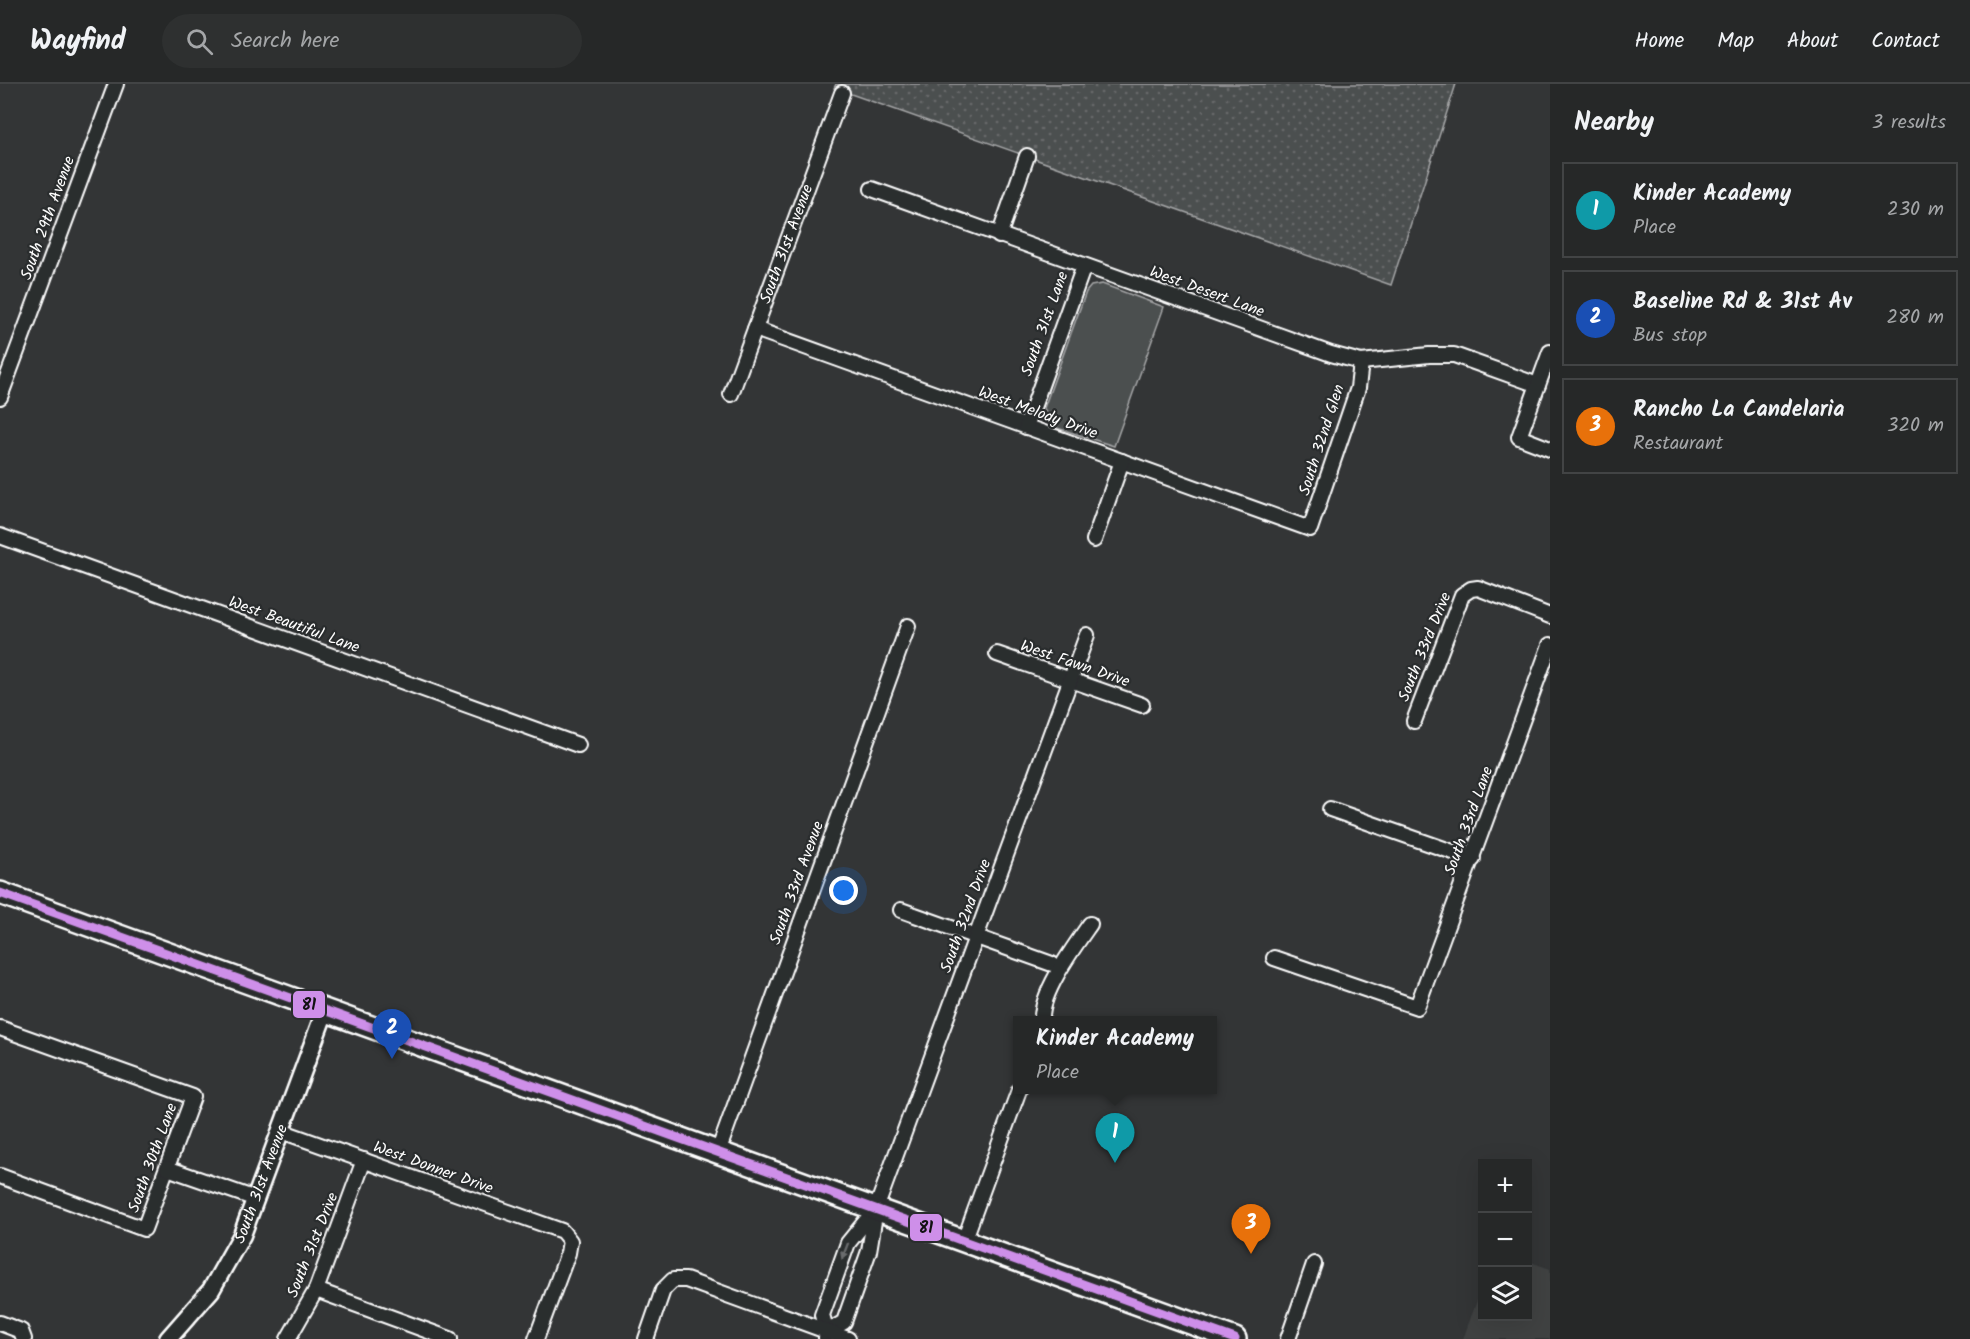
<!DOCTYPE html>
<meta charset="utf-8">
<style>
:root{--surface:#262828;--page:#2e3030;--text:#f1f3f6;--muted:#a4a6a8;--line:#424445;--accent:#ff9aa2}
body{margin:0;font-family:Kalam,sans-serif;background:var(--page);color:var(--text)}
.controls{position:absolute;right:18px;bottom:18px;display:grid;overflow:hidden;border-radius:0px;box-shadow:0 6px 24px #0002}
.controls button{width:54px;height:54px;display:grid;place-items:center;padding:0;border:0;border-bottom:2px solid var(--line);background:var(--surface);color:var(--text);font:30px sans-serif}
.you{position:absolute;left:844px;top:807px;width:21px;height:21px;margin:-15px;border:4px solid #fff;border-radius:50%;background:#1a73e8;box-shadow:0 0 0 9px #1a73e833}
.badge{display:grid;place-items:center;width:39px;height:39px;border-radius:50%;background:var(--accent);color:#fff;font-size:20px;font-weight:700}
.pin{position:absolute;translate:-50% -50px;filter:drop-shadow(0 2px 3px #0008)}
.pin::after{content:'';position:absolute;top:32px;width:21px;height:18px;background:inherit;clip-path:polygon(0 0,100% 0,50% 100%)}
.popup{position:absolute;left:1013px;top:932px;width:204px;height:78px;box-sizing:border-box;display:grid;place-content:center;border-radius:0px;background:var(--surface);filter:drop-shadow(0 2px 4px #0005);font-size:20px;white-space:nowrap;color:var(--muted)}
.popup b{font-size:22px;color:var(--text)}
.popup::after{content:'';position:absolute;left:50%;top:100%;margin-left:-12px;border:12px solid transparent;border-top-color:var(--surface)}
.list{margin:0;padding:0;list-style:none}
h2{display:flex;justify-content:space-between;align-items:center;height:78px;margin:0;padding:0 24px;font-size:26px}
h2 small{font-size:20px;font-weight:400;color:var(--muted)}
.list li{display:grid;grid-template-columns:39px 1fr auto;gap:18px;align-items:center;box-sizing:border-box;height:96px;margin:0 12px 12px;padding:0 12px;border:2px solid var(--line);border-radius:0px}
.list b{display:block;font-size:22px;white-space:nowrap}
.list p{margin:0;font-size:20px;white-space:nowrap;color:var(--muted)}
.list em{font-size:20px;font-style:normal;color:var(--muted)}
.icon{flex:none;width:33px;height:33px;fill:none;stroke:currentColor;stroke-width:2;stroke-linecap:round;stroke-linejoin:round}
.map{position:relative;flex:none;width:1550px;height:1255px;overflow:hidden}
header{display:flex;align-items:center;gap:36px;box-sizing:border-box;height:84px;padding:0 30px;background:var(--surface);border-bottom:2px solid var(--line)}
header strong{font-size:28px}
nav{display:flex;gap:33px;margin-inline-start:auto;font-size:21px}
.search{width:420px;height:54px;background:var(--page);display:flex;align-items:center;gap:15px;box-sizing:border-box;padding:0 21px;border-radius:33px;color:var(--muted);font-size:22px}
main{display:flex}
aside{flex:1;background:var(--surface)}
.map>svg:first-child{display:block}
</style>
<header>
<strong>Wayfind</strong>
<div class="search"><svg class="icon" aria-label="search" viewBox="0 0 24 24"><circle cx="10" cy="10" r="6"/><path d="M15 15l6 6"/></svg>Search here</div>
<nav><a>Home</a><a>Map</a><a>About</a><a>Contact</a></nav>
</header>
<main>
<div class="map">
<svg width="1550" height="1255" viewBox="0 0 1550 1255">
<defs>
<pattern id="grass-dots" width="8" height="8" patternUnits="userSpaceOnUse" patternTransform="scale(1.5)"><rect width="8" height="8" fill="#4c4f50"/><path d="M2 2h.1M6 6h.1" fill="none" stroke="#67696a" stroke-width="1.8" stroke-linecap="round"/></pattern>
</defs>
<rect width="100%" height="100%" fill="#333536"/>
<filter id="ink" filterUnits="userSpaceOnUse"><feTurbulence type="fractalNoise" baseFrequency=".0167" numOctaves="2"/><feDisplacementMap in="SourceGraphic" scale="12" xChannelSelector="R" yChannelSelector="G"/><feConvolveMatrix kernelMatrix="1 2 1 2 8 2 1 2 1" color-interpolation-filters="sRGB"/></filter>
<g filter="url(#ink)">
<path fill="#404243" d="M 1528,1177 L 1550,1185 L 1550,1255 L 1463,1255 L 1482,1203 L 1482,1232 L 1528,1232 Z"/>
<path fill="url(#grass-dots)" stroke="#a6a7a8" stroke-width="1.5" d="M 836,0 L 1456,0 L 1391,201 L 834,4 Z"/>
<path fill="#4c4f50" stroke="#a6a7a8" stroke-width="1.5" d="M 1102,200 L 1164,223 L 1114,362 L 1054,343 L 1044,324 L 1086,208 L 1091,202 Z"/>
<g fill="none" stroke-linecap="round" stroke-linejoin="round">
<defs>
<g id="minor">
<path d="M 872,105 L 1331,270 L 1361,278 L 1429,271 L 1454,271 L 1538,301"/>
<path d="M 999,152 L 1027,72"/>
<path d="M 755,245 L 1310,445 L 1358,304 L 1361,278"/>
<path d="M 1550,268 L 1519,353 L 1550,365"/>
<path id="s1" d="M 731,310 L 842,9"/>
<path d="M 0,313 L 116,0"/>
<path d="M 1026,343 L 1084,182"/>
<path d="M 0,452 L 578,661"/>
<path d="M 1094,456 L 1122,377"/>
<path d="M 997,570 L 1142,621"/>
<path d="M 1414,637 L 1462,511 L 1471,505 L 1478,504 L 1550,532"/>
<path d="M 1330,725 L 1473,775"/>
<path d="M 901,826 L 1052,880"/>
<path d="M 1274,874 L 1417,923 L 1550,561"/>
<path d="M 1042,936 C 1040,909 1074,863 1090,840"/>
<path d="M 0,944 L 193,1013 L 144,1145 L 0,1092"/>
<path d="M 281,1047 L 562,1147 L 570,1157 L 568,1169 L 536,1255"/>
<path d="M 718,1068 L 908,542"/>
<path d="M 167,1084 L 256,1115"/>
<path d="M 964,1157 L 1019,1006"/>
<path d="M 316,1206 L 450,1255"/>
<path d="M 0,1239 L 21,1247 L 24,1255"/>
<path d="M 827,1248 L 844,1238 L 869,1167 L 876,1125 L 1087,551"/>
<path d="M 826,1254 L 827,1248 L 822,1231 L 848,1159 L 874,1127"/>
<path d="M 288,1255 L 316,1206 L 364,1076"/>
<path d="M 646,1255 L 663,1206 L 673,1196 L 686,1196 L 848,1255"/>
<path d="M 1288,1255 L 1314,1180"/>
</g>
<g id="tertiary">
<path id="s2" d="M 168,1255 L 211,1206 L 242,1151 L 325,927"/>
</g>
<path id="primary" d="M 0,809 L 1235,1255"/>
</defs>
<use href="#minor" stroke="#fff" stroke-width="18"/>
<use href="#tertiary" stroke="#fff" stroke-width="21"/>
<use href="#primary" stroke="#fff" stroke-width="26"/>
<use href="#minor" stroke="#2a2d2e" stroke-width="14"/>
<use href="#tertiary" stroke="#2a2d2e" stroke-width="16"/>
<use href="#primary" stroke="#2a2d2e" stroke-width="21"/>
<defs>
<path id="bus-1" d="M 0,809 L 1235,1255"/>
</defs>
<use href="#bus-1" stroke="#2a2d2e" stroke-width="14"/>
<use href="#bus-1" stroke="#ce8fe9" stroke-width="9"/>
</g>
<defs><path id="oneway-solid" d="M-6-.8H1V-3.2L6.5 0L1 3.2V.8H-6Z" transform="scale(1.5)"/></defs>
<use fill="#6a6c6d" href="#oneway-solid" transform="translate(845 1167) rotate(111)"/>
</g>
<g text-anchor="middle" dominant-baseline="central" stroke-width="4.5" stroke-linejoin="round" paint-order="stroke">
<g font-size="16" fill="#fff" stroke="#2a2d2e">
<text transform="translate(48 134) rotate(-70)">South 29th Avenue</text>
<text stroke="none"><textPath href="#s1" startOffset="160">South 31st Avenue</textPath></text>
<text transform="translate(1207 208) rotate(20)">West Desert Lane</text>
<text transform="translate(1045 240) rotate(-70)">South 31st Lane</text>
<text transform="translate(1038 329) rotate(20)">West Melody Drive</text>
<text transform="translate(1322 356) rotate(-72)">South 32nd Glen</text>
<text transform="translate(294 541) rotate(20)">West Beautiful Lane</text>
<text transform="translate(1425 563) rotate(-68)">South 33rd Drive</text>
<text transform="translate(1075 580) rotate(19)">West Fawn Drive</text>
<text transform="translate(1469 737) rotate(-70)">South 33rd Lane</text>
<text transform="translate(797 799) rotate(-70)">South 33rd Avenue</text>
<text transform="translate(966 832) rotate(-70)">South 32nd Drive</text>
<text transform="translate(153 1074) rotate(-70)">South 30th Lane</text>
<text transform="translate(433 1084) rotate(20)">West Donner Drive</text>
<text stroke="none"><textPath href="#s2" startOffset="183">South 31st Avenue</textPath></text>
<text transform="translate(313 1161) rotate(-68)">South 31st Drive</text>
</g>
</g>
<g stroke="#2a2d2e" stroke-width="2">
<rect x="292" y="906" width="34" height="29" rx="6" fill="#ce8fe9"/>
<rect x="909" y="1129" width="34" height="29" rx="6" fill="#ce8fe9"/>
</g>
<g font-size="16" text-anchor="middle" font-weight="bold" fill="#111">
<text x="309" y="926">81</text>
<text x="926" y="1149">81</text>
</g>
</svg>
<div class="controls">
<button>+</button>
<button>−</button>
<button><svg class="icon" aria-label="layers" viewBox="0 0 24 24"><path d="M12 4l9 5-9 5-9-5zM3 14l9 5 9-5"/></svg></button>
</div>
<div class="you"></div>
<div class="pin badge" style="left:1115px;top:1079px;background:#0f9aa8">1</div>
<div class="popup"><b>Kinder Academy</b>Place</div>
<div class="pin badge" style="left:392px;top:975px;background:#1a4fb4">2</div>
<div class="pin badge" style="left:1251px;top:1170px;background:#e8710a">3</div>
</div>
<aside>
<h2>Nearby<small>3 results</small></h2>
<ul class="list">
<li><span class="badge" style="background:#0f9aa8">1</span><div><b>Kinder Academy</b><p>Place</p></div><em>230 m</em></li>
<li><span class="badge" style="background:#1a4fb4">2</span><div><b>Baseline Rd &amp; 31st Av</b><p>Bus stop</p></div><em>280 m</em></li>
<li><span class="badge" style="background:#e8710a">3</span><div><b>Rancho La Candelaria</b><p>Restaurant</p></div><em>320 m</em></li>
</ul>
</aside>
</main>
